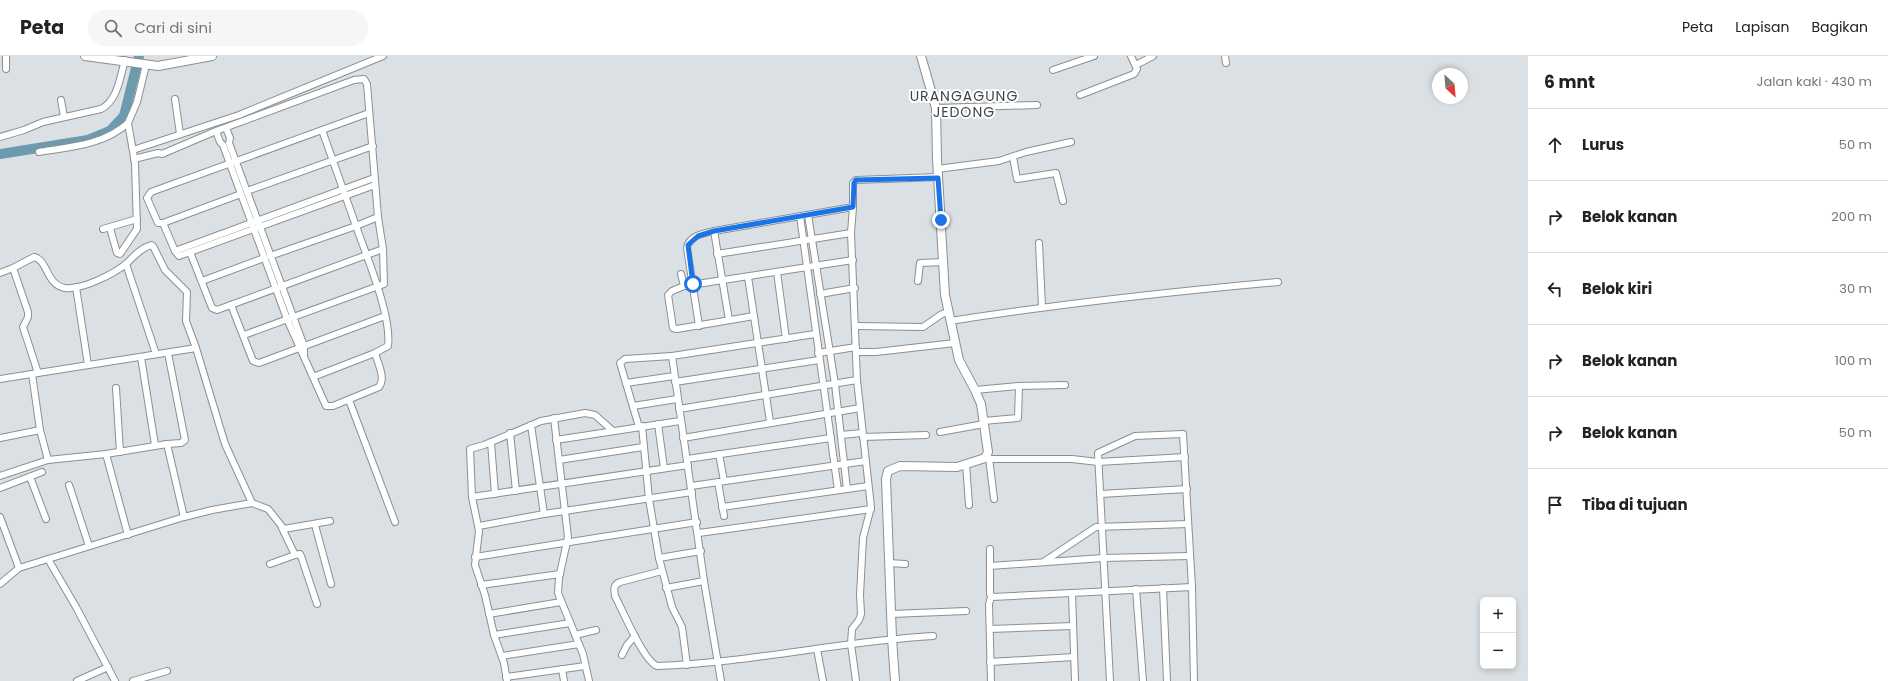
<!DOCTYPE html>
<html lang="id">
<meta charset="utf-8">
<style>
:root{--surface:#fff;--page:#f6f6f6;--text:#222;--muted:#767676;--line:#e0e0e0}
body{margin:0;font-family:Poppins,sans-serif;background:var(--page);color:var(--text)}
.controls{position:absolute;right:12px;bottom:12px;display:grid;overflow:hidden;border-radius:6px;box-shadow:0 2px 6px #0003}
.controls button{width:36px;height:36px;display:grid;place-items:center;padding:0;border:0;border-bottom:1px solid var(--line);background:var(--surface);color:var(--text);font:20px sans-serif}
.compass{position:absolute;left:1432px;top:12px;width:36px;height:36px;border-radius:50%;background:var(--surface);box-shadow:0 2px 6px #0003;rotate:154deg}
.stop{position:absolute;width:12px;height:12px;margin:-9px;border:3px solid #1a73e8;border-radius:50%;background:#fff}
.stop.end{background:#1a73e8;border-color:#fff;box-shadow:0 1px 4px #0008}
.list{margin:0;padding:0;list-style:none}
h2{display:flex;justify-content:space-between;align-items:center;height:52px;margin:0;padding:0 16px;font-size:17px}
h2 small{font-size:13px;font-weight:400;color:var(--muted)}
.list li{display:grid;grid-template-columns:26px 1fr auto;gap:12px;align-items:center;box-sizing:border-box;height:72px;padding:0 16px;border-top:1px solid var(--line)}
.list b{display:block;font-size:15px;white-space:nowrap}
.list em{font-size:13px;font-style:normal;color:var(--muted)}
.icon{flex:none;width:22px;height:22px;fill:none;stroke:currentColor;stroke-width:2;stroke-linecap:round;stroke-linejoin:round}
.map{position:relative;flex:none;width:1528px;height:625px;overflow:hidden}
header{display:flex;align-items:center;gap:24px;box-sizing:border-box;height:56px;padding:0 20px;background:var(--surface);border-bottom:1px solid var(--line)}
header strong{font-size:19px}
nav{display:flex;gap:22px;margin-inline-start:auto;font-size:14px}
.search{width:280px;height:36px;background:var(--page);display:flex;align-items:center;gap:10px;box-sizing:border-box;padding:0 14px;border-radius:22px;color:var(--muted);font-size:15px}
main{display:flex}
aside{flex:1;background:var(--surface)}
.map>svg:first-child{display:block}
</style>
<header>
<strong>Peta</strong>
<div class="search"><svg class="icon" aria-label="search" viewBox="0 0 24 24"><circle cx="10" cy="10" r="6"/><path d="M15 15l6 6"/></svg>Cari di sini</div>
<nav><a>Peta</a><a>Lapisan</a><a>Bagikan</a></nav>
</header>
<main>
<div class="map">
<svg width="1528" height="625" viewBox="0 0 1528 625">
<rect width="100%" height="100%" fill="#dae0e3"/>
<g fill="none" stroke-linecap="round" stroke-linejoin="round">
<path stroke="#6e9aad" stroke-width="10" d="M 0,98 L 88,84 L 110,75 L 124,60 L 139,0"/>
<defs>
<g id="minor">
<path d="M 6,0 L 6,13"/>
<path d="M 1225,0 L 1226,7"/>
<path d="M 1136,9 L 1153,0"/>
<path d="M 1053,14 L 1094,0"/>
<path d="M 1080,39 L 1134,18 L 1137,13 L 1131,0"/>
<path d="M 175,43 L 180,78"/>
<path d="M 61,44 L 64,61"/>
<path d="M 936,52 L 1037,49"/>
<path d="M 369,57 L 151,136 L 147,142 L 158,167 L 163,167 L 175,195 L 179,200 L 375,129"/>
<path d="M 226,72 L 230,82 L 229,87 L 304,290 L 304,298"/>
<path d="M 216,75 L 220,86 L 223,89 L 287,263 L 326,350 L 333,350 L 379,331 C 386,322 378,308 375,297"/>
<path d="M 0,81 L 24,74 L 43,66 L 101,53 C 118,44 120,21 125,4"/>
<path d="M 133,94 L 239,59 L 383,0"/>
<path d="M 39,96 C 70,91 104,89 128,67"/>
<path d="M 1013,101 L 1017,123 L 1056,117 L 1063,145"/>
<path d="M 134,103 L 158,97 L 162,98 L 216,75 L 354,24 L 364,23 L 367,28 L 378,161 L 356,170 C 366,199 392,260 388,290 L 375,297 L 313,321"/>
<path d="M 937,113 L 999,105 L 1026,96 L 1071,86"/>
<path d="M 247,135 L 373,90"/>
<path d="M 853,151 L 853,127 L 856,124 L 938,121"/>
<path d="M 808,159 L 835,328 L 847,433"/>
<path d="M 800,160 L 838,434"/>
<path d="M 163,167 L 241,138"/>
<path d="M 110,172 L 117,197 L 120,198 L 137,173 L 135,107 L 128,67 L 137,46 L 146,9"/>
<path d="M 103,173 L 137,163"/>
<path d="M 714,175 L 729,264"/>
<path d="M 1039,187 L 1042,251"/>
<path d="M 175,195 L 374,122"/>
<path d="M 190,196 L 212,252 L 217,254 L 383,193"/>
<path d="M 717,198 L 851,177"/>
<path d="M 270,200 L 356,170 L 322,74"/>
<path d="M 126,208 L 156,298"/>
<path d="M 777,216 L 786,283"/>
<path d="M 0,217 L 13,212"/>
<path d="M 681,218 L 684,230 L 672,235 L 668,239 L 673,272 L 677,273 L 754,260"/>
<path d="M 748,221 L 770,366"/>
<path d="M 202,225 L 264,202"/>
<path d="M 918,225 L 920,207 L 943,206"/>
<path d="M 684,230 L 853,204"/>
<path d="M 76,231 L 88,309"/>
<path d="M 820,238 L 855,232"/>
<path d="M 231,249 L 253,305 L 259,307 L 385,260"/>
<path d="M 950,265 C 1059,248 1168,236 1278,226"/>
<path d="M 699,270 L 687,192 C 688,180 704,177 714,175 L 853,151 L 851,177 L 857,324 L 871,451 L 863,482 L 860,539 L 861,558 L 859,564 L 852,573 L 851,588 L 856,625"/>
<path d="M 855,270 L 923,271 L 942,258 L 948,256"/>
<path d="M 244,279 L 384,228 L 383,193 L 378,161"/>
<path d="M 856,296 L 876,296 L 955,287"/>
<path d="M 818,297 L 856,291"/>
<path d="M 141,301 L 155,389"/>
<path d="M 38,317 L 23,271 L 28,261 L 28,256 L 13,212 L 34,201 C 48,204 46,229 65,232 C 82,234 114,218 127,207 C 134,200 141,192 151,189 L 153,190 L 165,214 L 187,236 L 186,265 L 196,292"/>
<path d="M 32,318 L 40,374 L 48,404 L 106,398 L 167,388 L 184,461"/>
<path d="M 0,323 L 196,292 L 225,388 L 252,447 L 268,453 L 284,473 L 330,465"/>
<path d="M 675,326 L 819,304"/>
<path d="M 626,327 L 674,320"/>
<path d="M 116,332 L 120,396"/>
<path d="M 975,334 L 1019,330 L 1065,329"/>
<path d="M 349,344 L 395,466"/>
<path d="M 633,350 L 677,343"/>
<path d="M 679,353 L 857,324"/>
<path d="M 554,362 L 568,481 L 559,522 L 558,537 L 583,598 L 589,625"/>
<path d="M 983,365 L 1018,362 L 1019,330"/>
<path d="M 658,368 L 664,412"/>
<path d="M 531,369 L 544,458"/>
<path d="M 642,370 L 649,443 L 659,502 L 672,551 L 682,571 L 687,609"/>
<path d="M 639,371 L 620,307 L 625,303 L 672,300"/>
<path d="M 940,376 L 984,368"/>
<path d="M 510,377 L 516,435"/>
<path d="M 841,379 L 862,377"/>
<path d="M 863,381 L 926,379"/>
<path d="M 0,382 L 40,374"/>
<path d="M 683,382 L 860,352"/>
<path d="M 556,384 L 680,365"/>
<path d="M 491,386 L 495,438"/>
<path d="M 167,388 L 181,387 L 185,384 L 168,297"/>
<path d="M 106,398 L 128,479"/>
<path d="M 719,398 L 724,425"/>
<path d="M 989,402 L 994,443"/>
<path d="M 687,403 L 831,382"/>
<path d="M 990,403 L 1072,403 L 1098,406 L 1185,401"/>
<path d="M 559,404 L 643,391"/>
<path d="M 966,408 L 969,449"/>
<path d="M 0,420 L 48,404"/>
<path d="M 30,421 L 46,463"/>
<path d="M 718,426 L 724,460"/>
<path d="M 69,429 L 89,490"/>
<path d="M 691,430 L 866,405"/>
<path d="M 0,432 L 42,416"/>
<path d="M 1100,438 L 1187,433"/>
<path d="M 472,441 L 470,393 L 484,389 L 541,365 L 585,357 L 595,359 L 613,375"/>
<path d="M 722,451 L 868,430"/>
<path d="M 0,461 L 19,512 L 184,461 L 212,454 L 252,447"/>
<path d="M 315,469 L 331,528"/>
<path d="M 479,470 L 544,458 L 692,436"/>
<path d="M 282,472 L 295,499 L 300,498 L 301,500 L 317,548"/>
<path d="M 699,477 L 871,453"/>
<path d="M 990,493 L 990,510"/>
<path d="M 1190,500 L 1103,502 L 990,510 L 990,538 L 992,541 L 1192,531"/>
<path d="M 475,501 L 697,466"/>
<path d="M 659,502 L 701,495"/>
<path d="M 48,503 L 76,551 L 115,625"/>
<path d="M 1045,505 L 1096,471 L 1188,468"/>
<path d="M 889,507 L 905,508"/>
<path d="M 270,508 L 295,499"/>
<path d="M 662,515 L 620,526 C 613,529 614,534 615,540 C 623,555 643,604 657,610 C 750,607 841,585 933,580"/>
<path d="M 0,528 L 19,512"/>
<path d="M 481,529 L 560,518"/>
<path d="M 666,532 L 704,525"/>
<path d="M 1163,532 L 1167,625"/>
<path d="M 1136,533 L 1143,625"/>
<path d="M 1072,537 L 1075,625"/>
<path d="M 489,558 L 561,546"/>
<path d="M 891,558 L 966,555"/>
<path d="M 990,573 L 1073,570"/>
<path d="M 494,579 L 570,567"/>
<path d="M 575,579 L 596,574"/>
<path d="M 817,593 L 823,625"/>
<path d="M 622,599 L 627,589 L 635,580"/>
<path d="M 502,600 L 579,588"/>
<path d="M 990,606 L 1074,601"/>
<path d="M 562,613 L 564,625"/>
<path d="M 506,621 L 585,610"/>
<path d="M 77,625 L 108,611"/>
<path d="M 133,625 L 167,615"/>
<path d="M 507,625 L 504,607 L 494,579 L 485,539 L 475,509 L 479,475 L 472,441 L 688,409"/>
<path d="M 721,625 L 704,525 L 672,300 L 815,278"/>
<path d="M 991,625 L 989,548 L 991,541"/>
<path d="M 1110,625 L 1098,397 L 1135,380 L 1183,378 L 1192,531 L 1194,625"/>
</g>
<g id="tertiary">
<path d="M 85,0 L 158,10 L 212,0"/>
<path d="M 895,625 L 892,582 L 886,423 L 888,415 L 900,410 L 957,411 L 982,403 L 985,402 L 988,396 L 981,348 L 975,334 L 959,304 L 945,239 L 937,103 L 936,52 L 921,0"/>
</g>
</defs>
<use href="#minor" stroke="#8a9092" stroke-width="8"/>
<use href="#tertiary" stroke="#8a9092" stroke-width="10"/>
<use href="#minor" stroke="#fff" stroke-width="6"/>
<use href="#tertiary" stroke="#fff" stroke-width="8"/>
</g>
<g fill="none" stroke-linecap="round" stroke-linejoin="round">
<path stroke="#1a73e8" stroke-width="5" d="M 693,228 L 688,189 L 698,180 L 714,175 L 853,151 L 854,127 L 856,124 L 938,122 L 941,164"/>
</g>
<g text-anchor="middle" dominant-baseline="central" stroke-width="4" stroke-linejoin="round" paint-order="stroke">
<g font-size="14" letter-spacing="1" fill="#3f4446" stroke="#fff">
<text x="964" y="40">URANGAGUNG<tspan x="964" dy="16">JEDONG</tspan></text>
</g>
</g>
</svg>
<div class="controls">
<button>+</button>
<button>−</button>
</div>
<svg class="compass" viewBox="-18 -18 36 36"><path d="M0-13l5 13h-10z" fill="#e53935"/><path d="M0 13l5-13h-10z" fill="#767676"/></svg>
<div class="stop" style="left:693px;top:228px"></div>
<div class="stop end" style="left:941px;top:164px"></div>
</div>
<aside>
<h2>6 mnt<small>Jalan kaki · 430 m</small></h2>
<ul class="list">
<li><svg class="icon" aria-label="ahead" viewBox="0 0 24 24"><path d="M12 20V5M6 11l6-6 6 6"/></svg><div><b>Lurus</b></div><em>50 m</em></li>
<li><svg class="icon" aria-label="right" viewBox="0 0 24 24"><path d="M7 20v-9h11M14 6l5 5-5 5"/></svg><div><b>Belok kanan</b></div><em>200 m</em></li>
<li><svg class="icon" aria-label="left" viewBox="0 0 24 24"><path d="M17 20v-9H6M10 6l-5 5 5 5"/></svg><div><b>Belok kiri</b></div><em>30 m</em></li>
<li><svg class="icon" aria-label="right" viewBox="0 0 24 24"><path d="M7 20v-9h11M14 6l5 5-5 5"/></svg><div><b>Belok kanan</b></div><em>100 m</em></li>
<li><svg class="icon" aria-label="right" viewBox="0 0 24 24"><path d="M7 20v-9h11M14 6l5 5-5 5"/></svg><div><b>Belok kanan</b></div><em>50 m</em></li>
<li><svg class="icon" aria-label="arrive" viewBox="0 0 24 24"><path d="M6 21V4h12l-3 4 3 4H6"/></svg><div><b>Tiba di tujuan</b></div></li>
</ul>
</aside>
</main>
